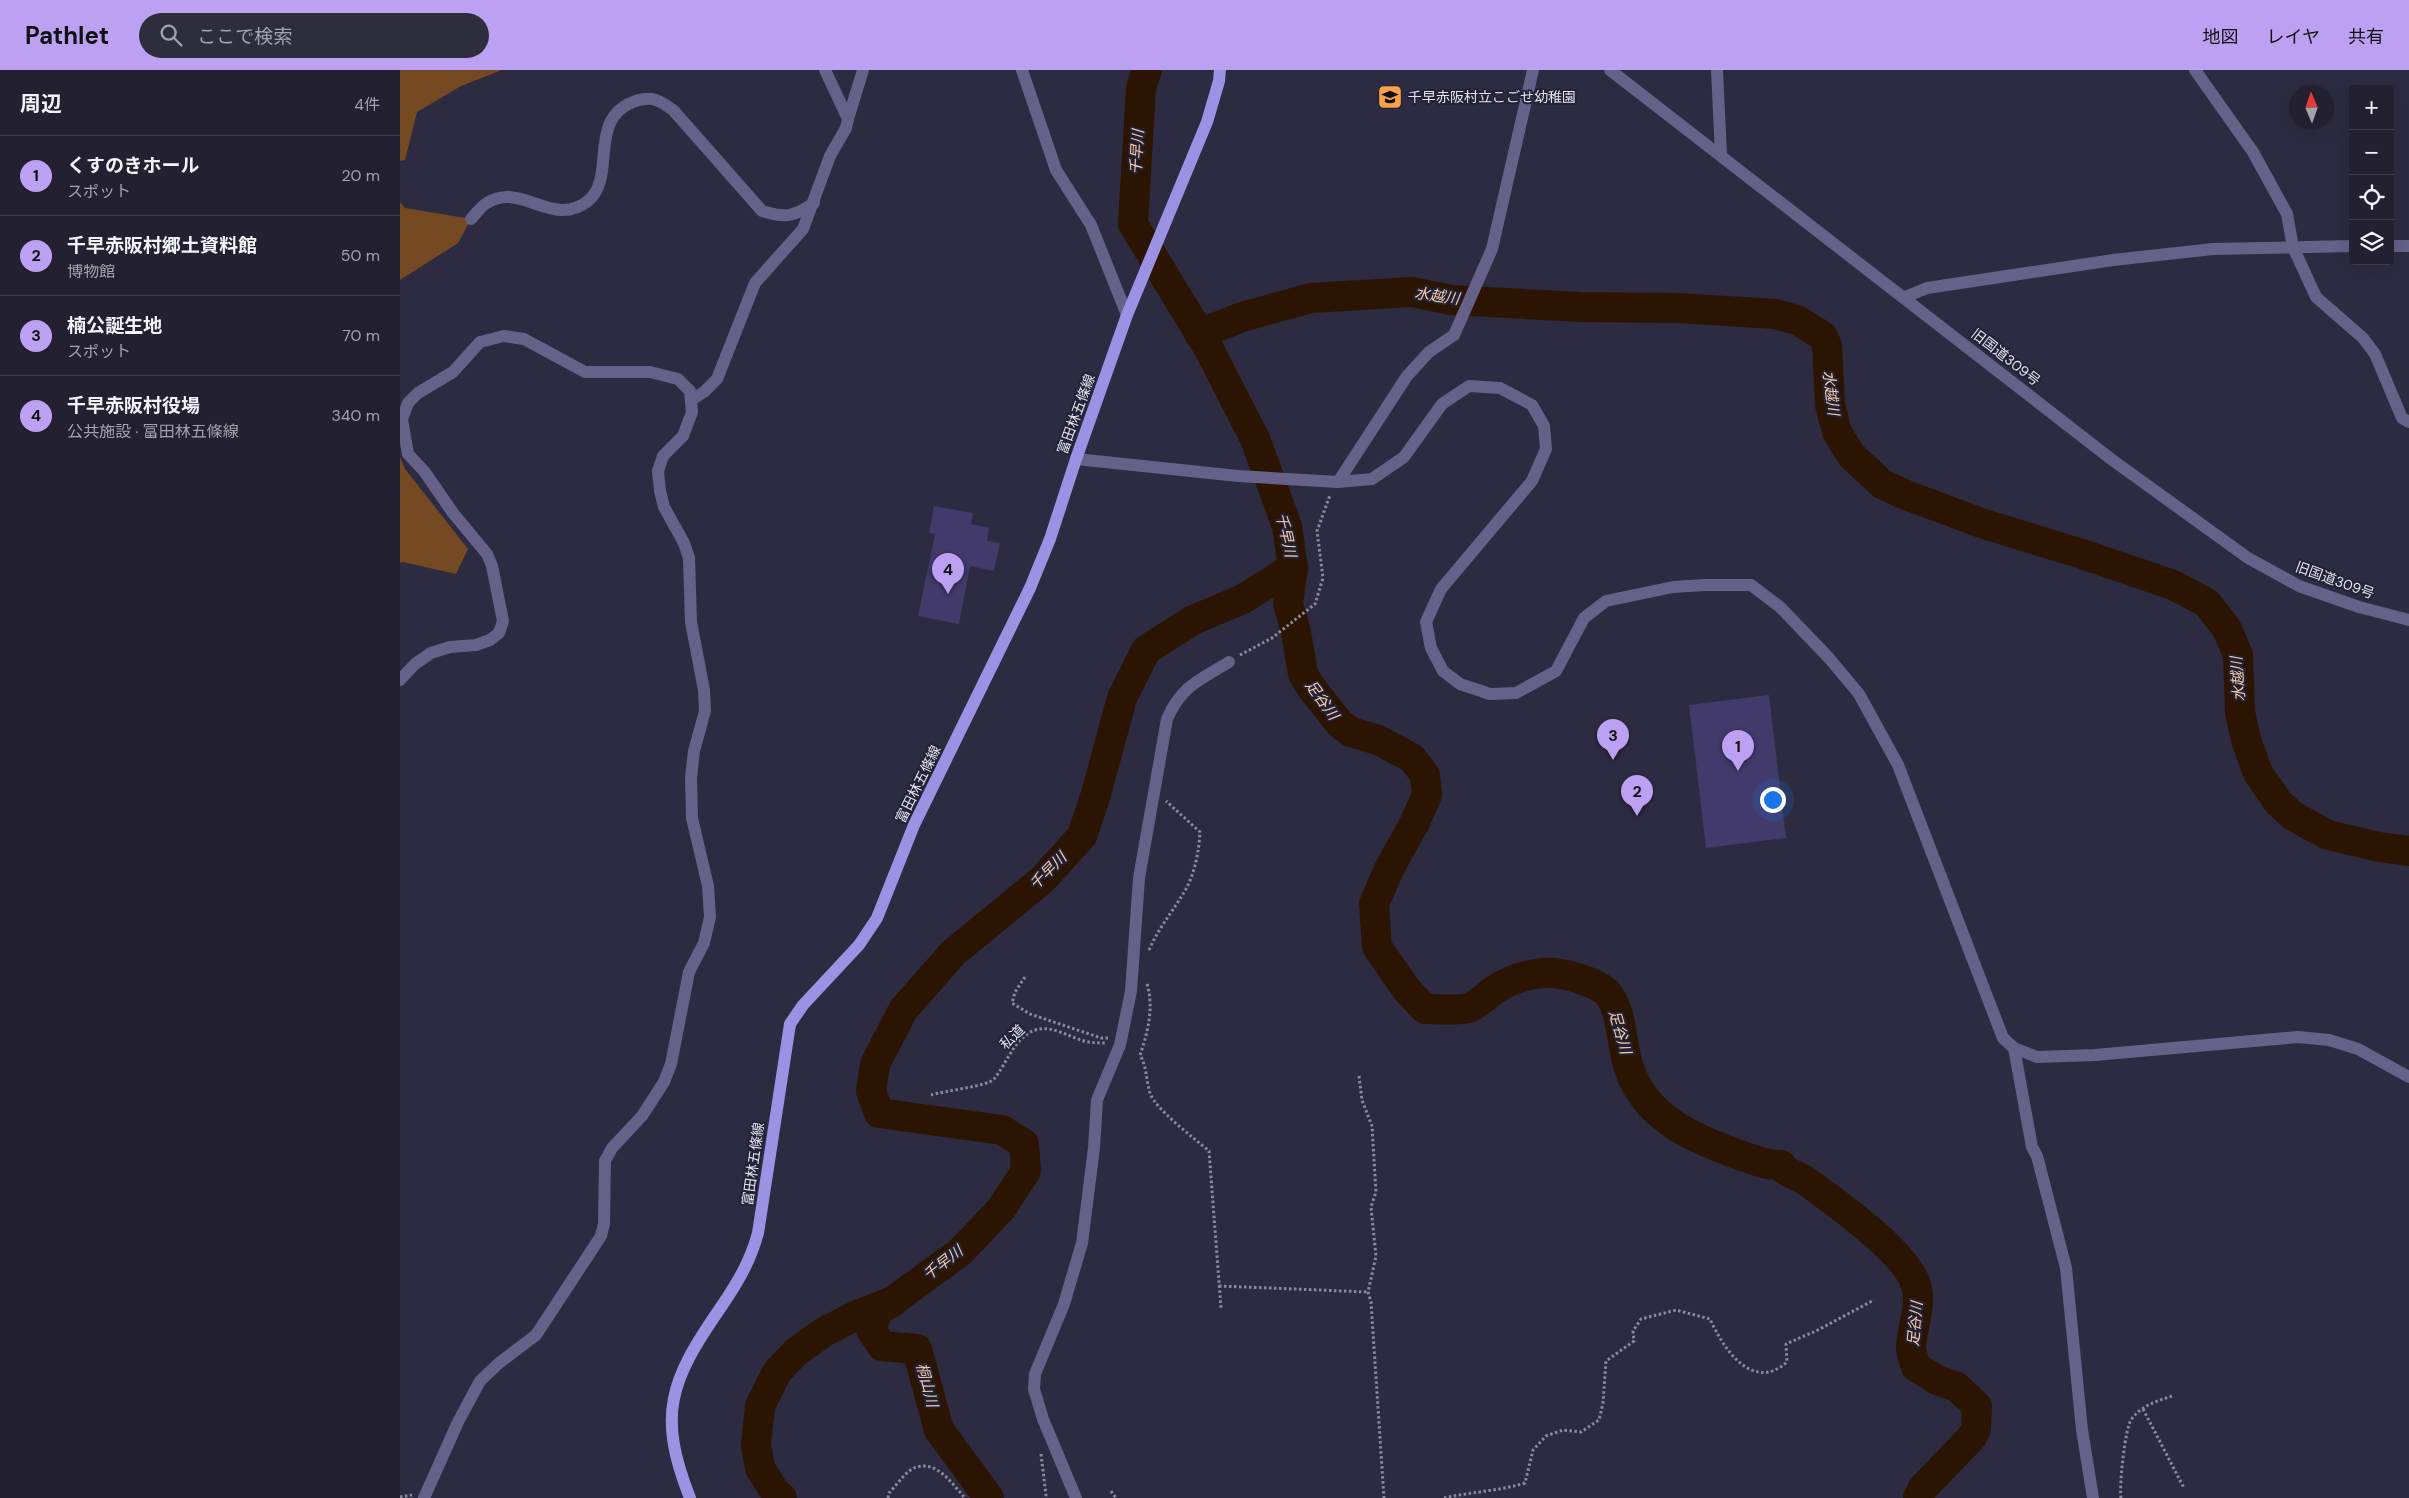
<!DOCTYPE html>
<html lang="ja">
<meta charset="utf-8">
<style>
:root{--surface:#222031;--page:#2e2d3d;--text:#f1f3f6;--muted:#a2a3ab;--line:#3f3e4d;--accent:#bca0f2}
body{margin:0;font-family:"DM Sans","Noto Sans JP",sans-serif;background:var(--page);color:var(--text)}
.controls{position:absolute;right:15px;top:15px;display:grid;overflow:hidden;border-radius:5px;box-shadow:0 5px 20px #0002}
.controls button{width:45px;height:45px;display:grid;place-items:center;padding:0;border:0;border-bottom:1px solid var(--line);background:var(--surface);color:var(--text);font:25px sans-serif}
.compass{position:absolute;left:1889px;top:15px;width:45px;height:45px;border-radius:50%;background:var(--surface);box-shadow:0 5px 20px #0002;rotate:358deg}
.you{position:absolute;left:1372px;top:729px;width:18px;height:18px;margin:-12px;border:4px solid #fff;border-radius:50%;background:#1a73e8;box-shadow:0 0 0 8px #1a73e833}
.badge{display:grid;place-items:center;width:32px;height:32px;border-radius:50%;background:var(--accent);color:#111;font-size:16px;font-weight:700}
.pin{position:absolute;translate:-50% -41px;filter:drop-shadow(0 1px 2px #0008)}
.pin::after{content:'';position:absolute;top:26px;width:18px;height:15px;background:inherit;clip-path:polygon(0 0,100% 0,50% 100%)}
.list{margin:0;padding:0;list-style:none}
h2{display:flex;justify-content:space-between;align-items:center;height:65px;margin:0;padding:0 20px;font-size:21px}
h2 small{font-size:16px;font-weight:400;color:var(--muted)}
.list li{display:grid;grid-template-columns:32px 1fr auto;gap:15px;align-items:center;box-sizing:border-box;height:80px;padding:0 20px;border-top:1px solid var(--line)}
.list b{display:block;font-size:19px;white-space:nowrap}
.list p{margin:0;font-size:16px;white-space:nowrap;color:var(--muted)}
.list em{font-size:16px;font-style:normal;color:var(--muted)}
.icon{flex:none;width:28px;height:28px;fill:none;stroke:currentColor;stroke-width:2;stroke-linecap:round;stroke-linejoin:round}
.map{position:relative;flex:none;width:2009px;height:1428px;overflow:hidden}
header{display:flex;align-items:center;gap:30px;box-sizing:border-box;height:70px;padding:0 25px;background:var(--accent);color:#111}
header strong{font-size:24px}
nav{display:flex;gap:28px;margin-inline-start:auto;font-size:18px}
.search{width:350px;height:45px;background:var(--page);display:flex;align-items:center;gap:12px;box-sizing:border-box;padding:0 18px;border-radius:28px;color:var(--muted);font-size:19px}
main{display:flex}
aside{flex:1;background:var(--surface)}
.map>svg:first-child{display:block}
</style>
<header>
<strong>Pathlet</strong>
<div class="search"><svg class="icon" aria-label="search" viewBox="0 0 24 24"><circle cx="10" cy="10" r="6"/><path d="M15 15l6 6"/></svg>ここで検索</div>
<nav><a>地図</a><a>レイヤ</a><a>共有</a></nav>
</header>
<main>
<aside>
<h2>周辺<small>4件</small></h2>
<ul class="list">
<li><span class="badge">1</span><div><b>くすのきホール</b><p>スポット</p></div><em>20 m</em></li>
<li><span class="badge">2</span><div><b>千早赤阪村郷土資料館</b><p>博物館</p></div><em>50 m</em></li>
<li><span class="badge">3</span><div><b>楠公誕生地</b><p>スポット</p></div><em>70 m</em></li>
<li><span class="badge">4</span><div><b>千早赤阪村役場</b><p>公共施設 · 富田林五條線</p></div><em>340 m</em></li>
</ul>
</aside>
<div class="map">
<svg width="2009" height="1428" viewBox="0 0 2009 1428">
<rect width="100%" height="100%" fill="#2d2b41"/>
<g fill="#754a23">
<path d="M 0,0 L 102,0 L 61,16 L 17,42 L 5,90 L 0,91 Z"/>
<path d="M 0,132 L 5,138 L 71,149 L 58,173 L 0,210 Z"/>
<path d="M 0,387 L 5,399 L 68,479 L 56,504 L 3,492 L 0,493 Z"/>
</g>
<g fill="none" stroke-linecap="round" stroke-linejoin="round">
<g stroke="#2b1502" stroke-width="30">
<path d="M 747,0 L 741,18 L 733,154 L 809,279 L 855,369 L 887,456 L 893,498 L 888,533 L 896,562 L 903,604 L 910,616 L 940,654 L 951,662 L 978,670 L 1012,688 L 1025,705 L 1027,725 L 1014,754 L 989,799 L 974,834 L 977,877 L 1007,920 L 1025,939 C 1036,939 1062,941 1071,937 C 1081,932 1089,923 1099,917 C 1116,907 1140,900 1161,904 C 1173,906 1201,914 1209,925 C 1223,945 1221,975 1229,998 C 1245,1047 1292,1068 1337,1084 C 1352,1089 1366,1096 1381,1095 C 1385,1103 1399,1106 1406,1111 C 1434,1131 1507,1183 1516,1215 C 1522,1235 1513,1254 1511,1275 C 1510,1281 1514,1290 1516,1297 L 1537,1310 L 1557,1317 L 1577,1336 L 1576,1359 L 1572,1367 L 1523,1418 L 1518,1428"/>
<path d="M 799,264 L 842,247 L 911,228 L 1011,222 L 1052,230 L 1180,237 L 1278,238 L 1375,244 L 1397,250 L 1423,266 L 1427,276 L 1430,335 L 1437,362 L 1451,385 L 1482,414 L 1506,425 L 1584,454 L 1682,484 L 1773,515 L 1807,533 L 1827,559 L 1838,585 L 1840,642 L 1846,670 L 1858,703 L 1878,732 L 1893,746 L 1928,765 L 1979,777 L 2009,781"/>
<path d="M 493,1232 L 478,1240 L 471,1260 L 482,1276 L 517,1279 L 539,1360 L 589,1428"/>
<path d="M 382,1428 L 375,1422 L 360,1398 L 356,1375 L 360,1336 L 377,1302 L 396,1282 L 424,1262 L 455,1246 L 493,1231 L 560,1182 L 601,1139 L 626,1101 L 624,1074 L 602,1060 L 479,1043 L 471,1021 L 475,994 L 503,940 L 553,883 L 642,810 L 682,766 L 696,724 L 722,628 L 746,580 L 793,550 L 841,530 L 893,498"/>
</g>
</g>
<g fill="#413a6a">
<path d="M 534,436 L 573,443 L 571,454 L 589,458 L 587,471 L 600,473 L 594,501 L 570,496 L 559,554 L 518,546 L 535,464 L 529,463 Z"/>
<path d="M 1369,625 L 1386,768 L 1306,778 L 1289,635 Z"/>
</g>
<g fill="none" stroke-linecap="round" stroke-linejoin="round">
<g stroke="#8b8a9c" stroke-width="3" stroke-dasharray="2.5 2.5" stroke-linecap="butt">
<path d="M 840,585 L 872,568 L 915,534 L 923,508 L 917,461 L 930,425"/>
<path d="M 749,880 C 759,857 774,840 786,819 C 795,803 799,780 800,762 L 766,731"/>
<path d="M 625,907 L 615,922 L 612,933 L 630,944 L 701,968 L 709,968"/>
<path d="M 747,914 C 754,937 748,962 740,985 C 747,997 746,1010 750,1023 C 756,1040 794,1068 809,1081 L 821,1238"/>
<path d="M 959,1006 L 962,1030 L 972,1056 L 976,1122 L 971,1137 L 976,1186 L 968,1222 L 971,1232 L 984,1428"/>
<path d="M 531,1025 C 543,1021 589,1016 594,1009 C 607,994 616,962 640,959 C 654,957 668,966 681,970 C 689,973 698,973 707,973"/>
<path d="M 819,1216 L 968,1222"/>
<path d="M 1743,1339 L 1784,1418"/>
<path d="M 641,1384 L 646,1425 L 644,1428"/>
<path d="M 711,1421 L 716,1428"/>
<path d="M 0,1427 L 12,1425"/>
<path d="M 488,1428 L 489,1423 C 496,1416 505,1402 514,1398 C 537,1389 552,1414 565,1428"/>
<path d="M 1044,1428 C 1071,1422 1099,1421 1125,1413 L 1133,1380 L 1146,1366 L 1163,1360 L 1181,1362 L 1199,1350 L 1203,1333 L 1206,1291 L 1234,1271 L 1233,1261 L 1241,1249 L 1276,1240 L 1310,1249 C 1323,1278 1352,1323 1387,1292 L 1386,1274 L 1416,1261 L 1474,1230"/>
<path d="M 1721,1428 C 1719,1416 1725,1359 1731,1350 C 1740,1336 1757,1331 1772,1326"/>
</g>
<g stroke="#656189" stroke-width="12">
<path d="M 622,0 L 656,100 L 691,155 L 727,245"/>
<path d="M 1210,0 L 1711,389 L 1848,488 L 1899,516 L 1959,537 L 2009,550"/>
<path d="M 1317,0 L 1321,85"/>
<path d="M 1795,0 L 1853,82 L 1887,144 L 1893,177 L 1916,227 L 1963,268 L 1975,284 L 2002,348 L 2009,352"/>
<path d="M 448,49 L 463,0"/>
<path d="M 71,149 C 76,144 81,136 87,133 C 122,111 152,159 188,131 C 217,107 187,50 233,32 C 251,25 260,30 274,41 L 362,141 C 385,148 394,147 414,133"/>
<path d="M 1990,176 L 2009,176"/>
<path d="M 1505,227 L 1527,218 L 1713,190 L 1813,179 L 1953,176"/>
<path d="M 291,330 L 304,322 L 317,309 L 355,213 L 403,159 L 430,86 L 446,58 L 448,49 L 425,0"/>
<path d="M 676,389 L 838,406 L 938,412 L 972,409 L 1004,387 L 1042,334 L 1069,316 L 1100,318 L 1132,335 L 1144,356 L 1146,379 L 1132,411 L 1041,519 L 1026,552 L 1031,578 L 1043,601 L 1060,614 L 1090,624 L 1116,623 L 1156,601 L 1184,548 L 1206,531 L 1273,517 L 1305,515 L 1351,515 L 1380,537 L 1429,588 L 1459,624 L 1498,695 L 1603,968 L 1614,978 L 1637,987 L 1695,985 L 1898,967 L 1929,970 L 1958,979 L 2009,1007"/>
<path d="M 938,412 L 1007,306 L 1029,282 L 1054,265 L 1092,179 L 1133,0"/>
<path d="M 0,610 L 15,594 L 31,583 L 50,577 L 76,575 L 90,570 L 99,563 L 103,551 L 92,496 L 87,484 L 53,443 L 24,401 L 8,384 L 2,349 L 8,333 L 18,323 L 53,302 L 80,272 L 104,266 L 124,269 L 185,302 L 250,302 L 278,309 L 290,321 L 292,342 L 283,366 L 263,386 L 258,401 L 260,421 L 264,437 L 284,473 L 289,488 L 291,552 L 304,620 L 305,641 L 294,681 L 291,708 L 292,748 L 308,816 L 310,847 L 304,873 L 289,902 L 271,994 L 264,1012 L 242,1046 L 212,1078 L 205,1091 L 204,1154 L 201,1166 L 136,1265 L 99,1293 L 80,1311 L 58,1352 L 24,1428"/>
<path d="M 1614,978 L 1632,1077 L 1637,1086 L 1666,1198 L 1682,1360 L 1693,1428"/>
<path d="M 676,1428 L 643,1349 L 634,1319 L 635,1304 L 664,1234 L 682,1173 L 694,1078 L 697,1030 L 720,975 L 731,921 L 739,808 L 767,649 C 781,616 800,610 829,592"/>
</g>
<path stroke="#9b92e4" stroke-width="12" d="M 290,1428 C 257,1345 270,1311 319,1240 C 336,1215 350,1193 358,1163 L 390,954 L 403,935 L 459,875 L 477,848 L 514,755 L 630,518 L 650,469 L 676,389 L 727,245 L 807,52 L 819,11 L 820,0"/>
</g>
<defs>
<symbol id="school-square" viewBox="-11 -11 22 22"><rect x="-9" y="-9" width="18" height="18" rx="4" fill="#f9a04c" stroke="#242237"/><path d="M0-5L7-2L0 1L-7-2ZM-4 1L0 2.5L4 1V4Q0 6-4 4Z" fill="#111"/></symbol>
</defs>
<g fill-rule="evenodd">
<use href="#school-square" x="976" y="13" width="28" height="28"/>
</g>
<g text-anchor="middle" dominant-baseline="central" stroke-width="4" stroke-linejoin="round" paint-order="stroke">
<g font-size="14" fill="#e3e3f1" stroke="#242237" text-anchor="start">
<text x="1008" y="27">千早赤阪村立こごせ幼稚園</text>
</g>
<g font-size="14" fill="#e3e3f1" stroke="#242237">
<text transform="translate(1606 287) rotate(38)">旧国道309号</text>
<text transform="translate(676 344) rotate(-70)">富田林五條線</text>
<text transform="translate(1935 510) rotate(20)">旧国道309号</text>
<text transform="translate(518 714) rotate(-64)">富田林五條線</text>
<text transform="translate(612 967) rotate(-44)">私道</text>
<text transform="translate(353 1094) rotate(-82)">富田林五條線</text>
</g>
<g font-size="15" font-style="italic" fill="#f7cdab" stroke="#242237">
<text transform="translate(737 82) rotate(-87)">千早川</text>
<text transform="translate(1037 226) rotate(8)">水越川</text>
<text transform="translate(1431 323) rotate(83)">水越川</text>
<text transform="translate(886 465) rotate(77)">千早川</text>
<text transform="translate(1838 609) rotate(-94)">水越川</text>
<text transform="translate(922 630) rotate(54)">足谷川</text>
<text transform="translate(648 801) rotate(-45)">千早川</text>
<text transform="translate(1220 962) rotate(74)">足谷川</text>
<text transform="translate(543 1193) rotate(-38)">千早川</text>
<text transform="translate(1515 1254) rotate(-85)">足谷川</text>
<text transform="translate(527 1315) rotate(75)">桐山川</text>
</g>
</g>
</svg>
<div class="controls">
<button>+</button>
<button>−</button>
<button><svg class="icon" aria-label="locate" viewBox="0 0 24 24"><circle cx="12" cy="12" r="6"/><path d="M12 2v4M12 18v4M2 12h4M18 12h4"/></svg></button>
<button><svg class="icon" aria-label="layers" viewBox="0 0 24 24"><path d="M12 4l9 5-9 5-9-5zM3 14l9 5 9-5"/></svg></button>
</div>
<svg class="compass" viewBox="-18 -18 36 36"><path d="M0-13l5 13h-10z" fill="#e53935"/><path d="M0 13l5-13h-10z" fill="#a2a3ab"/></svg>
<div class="you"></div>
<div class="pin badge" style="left:1338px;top:701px">1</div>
<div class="pin badge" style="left:1237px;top:746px">2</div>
<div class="pin badge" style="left:1213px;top:690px">3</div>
<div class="pin badge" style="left:548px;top:524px">4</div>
</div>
</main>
